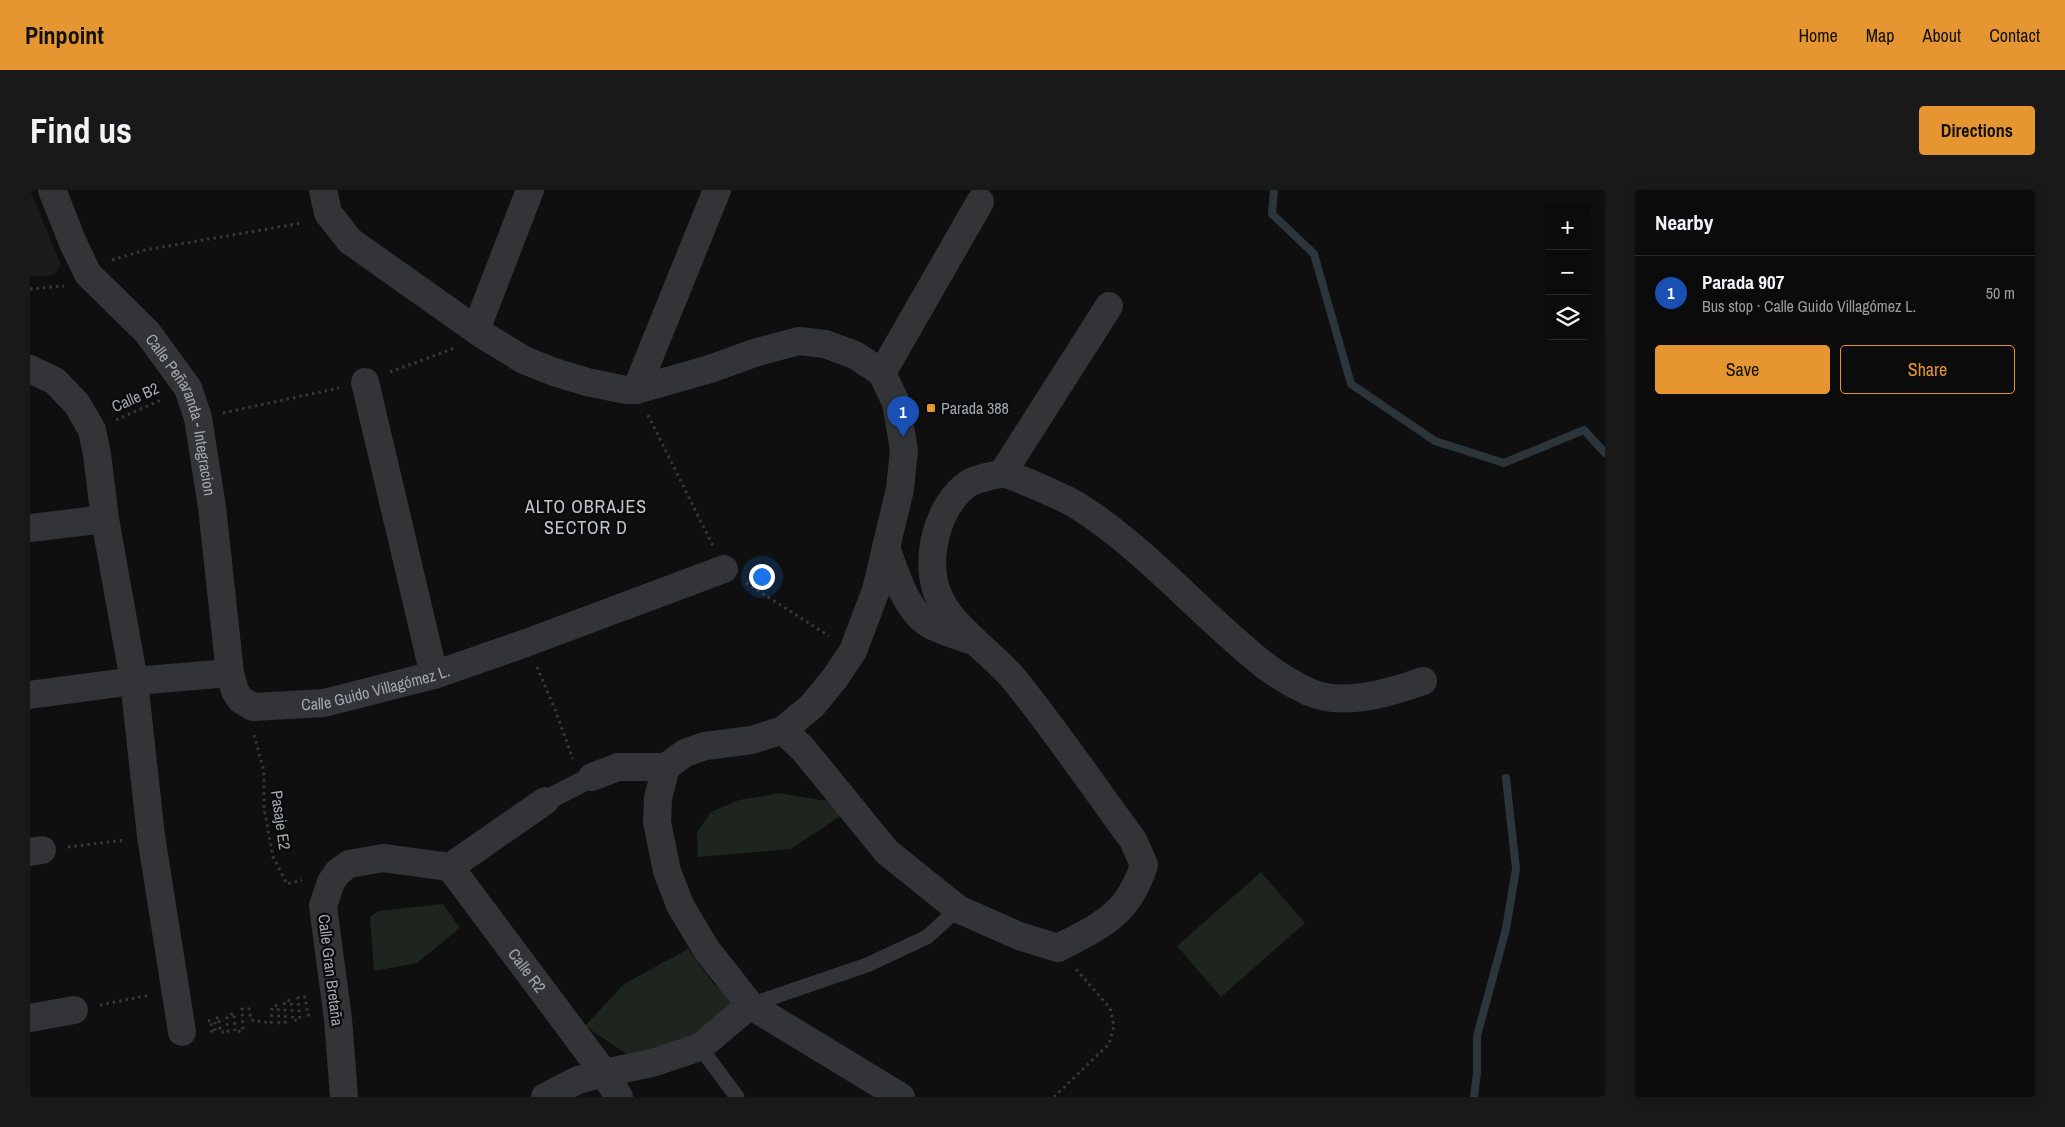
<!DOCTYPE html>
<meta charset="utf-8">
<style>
:root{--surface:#0b0b0c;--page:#19191a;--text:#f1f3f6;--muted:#9a9b9d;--line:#2b2b2d;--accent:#e69631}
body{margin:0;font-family:"Archivo Narrow",sans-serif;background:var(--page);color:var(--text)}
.controls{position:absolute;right:15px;top:15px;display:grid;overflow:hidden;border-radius:5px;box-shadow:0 2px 12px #0003}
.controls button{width:45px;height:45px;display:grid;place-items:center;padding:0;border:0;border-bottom:1px solid var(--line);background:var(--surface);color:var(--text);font:25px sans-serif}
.you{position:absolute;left:731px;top:386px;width:18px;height:18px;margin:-12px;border:4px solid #fff;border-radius:50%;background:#1a73e8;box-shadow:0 0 0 8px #1a73e833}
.badge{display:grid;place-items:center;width:32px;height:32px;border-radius:50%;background:var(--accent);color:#fff;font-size:16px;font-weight:700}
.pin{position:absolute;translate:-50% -41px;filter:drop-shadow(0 1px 2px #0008)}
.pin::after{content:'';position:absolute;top:26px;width:18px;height:15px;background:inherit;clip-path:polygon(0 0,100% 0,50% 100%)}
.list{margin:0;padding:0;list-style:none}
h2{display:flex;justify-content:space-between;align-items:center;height:65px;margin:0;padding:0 20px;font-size:21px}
h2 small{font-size:16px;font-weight:400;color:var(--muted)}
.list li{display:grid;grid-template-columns:32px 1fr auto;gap:15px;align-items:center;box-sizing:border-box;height:75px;padding:0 20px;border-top:1px solid var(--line)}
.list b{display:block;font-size:19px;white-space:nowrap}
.list p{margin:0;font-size:16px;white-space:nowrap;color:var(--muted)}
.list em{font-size:16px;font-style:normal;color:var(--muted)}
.actions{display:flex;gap:10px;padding:15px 20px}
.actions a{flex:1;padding:11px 0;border:1px solid var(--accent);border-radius:5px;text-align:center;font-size:18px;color:var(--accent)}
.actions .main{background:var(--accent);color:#111}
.icon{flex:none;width:28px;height:28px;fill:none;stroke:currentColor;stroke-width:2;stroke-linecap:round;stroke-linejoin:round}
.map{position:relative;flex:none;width:1575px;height:907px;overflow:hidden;border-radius:5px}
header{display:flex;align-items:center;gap:30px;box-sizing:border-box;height:70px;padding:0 25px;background:var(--accent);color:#111}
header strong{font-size:24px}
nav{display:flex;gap:28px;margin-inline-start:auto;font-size:18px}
.intro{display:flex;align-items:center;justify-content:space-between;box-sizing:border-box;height:120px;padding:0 30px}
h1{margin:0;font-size:35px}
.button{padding:12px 22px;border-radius:5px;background:var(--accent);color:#111;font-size:18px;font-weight:700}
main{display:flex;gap:30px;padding:0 30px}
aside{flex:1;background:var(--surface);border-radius:5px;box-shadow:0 2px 12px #0003}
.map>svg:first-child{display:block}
</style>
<header>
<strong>Pinpoint</strong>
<nav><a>Home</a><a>Map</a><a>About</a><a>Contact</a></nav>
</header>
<div class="intro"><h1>Find us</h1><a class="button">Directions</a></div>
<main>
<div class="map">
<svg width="1575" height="907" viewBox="0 0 1575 907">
<rect width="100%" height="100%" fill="#0f0f10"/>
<path fill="#1b1b1d" d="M 0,0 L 31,75 L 24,85 L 0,87 Z"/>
<g fill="#1e241e">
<path d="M 749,603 L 797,611 L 814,624 L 761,659 L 668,667 L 667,642 L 681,622 L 709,610 Z"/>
<path d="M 1231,682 L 1275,733 L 1191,807 L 1147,756 Z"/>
<path d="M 413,714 L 430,738 L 387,773 L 344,781 L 340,727 L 348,721 Z"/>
<path d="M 658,759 L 683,793 L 706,814 L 689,840 L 601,867 L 555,836 L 594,794 Z"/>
</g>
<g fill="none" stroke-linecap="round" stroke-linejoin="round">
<g stroke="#2c353a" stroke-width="8">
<path d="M 1244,0 L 1242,24 L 1284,64 L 1321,194 L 1405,251 L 1474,273 L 1554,240 L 1575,263"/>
<path d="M 1444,907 L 1447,883 L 1447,846 L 1476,739 L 1486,679 L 1476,588"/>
</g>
<g stroke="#36383c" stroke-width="3" stroke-dasharray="2.5 4" stroke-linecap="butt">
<path d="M 82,70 L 115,60 L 272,33"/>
<path d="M 0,99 L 34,96"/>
<path d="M 360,182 L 425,158"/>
<path d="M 193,223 L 309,198"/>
<path d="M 618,225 L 683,356"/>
<path d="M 86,230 L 133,209"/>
<path d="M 716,393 L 799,446"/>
<path d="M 507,477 L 524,517 L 543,569"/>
<path d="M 224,545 L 234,581 L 234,618 L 243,667 L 257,694 L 272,690"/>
<path d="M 38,657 L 96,650"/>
<path d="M 70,815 L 120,805"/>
<path d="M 178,831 L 181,830 L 182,842 L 185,842 L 185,829 L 189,827 L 190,842 L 198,842 L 197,827 L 204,823 L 205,842 L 213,841 L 212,819 L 219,819 L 221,830 L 241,833 L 242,817 L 248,815 L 249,833 L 256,832 L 254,812 L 261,810 L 263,831 L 270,829 L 268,808 L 275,807 L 278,825 L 282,825"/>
<path d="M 1024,907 L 1079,854 L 1084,836 L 1080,818 L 1045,778"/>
</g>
<g stroke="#323437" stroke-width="15">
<path d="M 720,815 L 837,775 L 897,747 L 928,719"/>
<path d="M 670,857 L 707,907"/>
</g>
<path stroke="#323437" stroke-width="21" d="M 515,611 L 562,587"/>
<g stroke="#323437" stroke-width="28">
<path id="s1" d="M 22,0 L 43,53 L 58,84 L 117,142 L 158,198 L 168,228 L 182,317 L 200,483"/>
<path d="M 293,0 L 298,23 L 320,51 L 453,145 L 494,170 L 524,182 L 557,192 L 596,200 L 606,200 L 680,179 L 727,162 L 769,151 L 795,154 L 825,165 L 852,183 L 866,213 L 874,260 L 870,299 L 846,400 L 823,461 L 805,488 L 782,516 L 753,540 L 722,550 L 675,556 L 655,563 L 636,577 L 628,608 L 627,632 L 637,681 L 650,715 L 676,759 L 720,815 L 670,857 L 622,873 L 574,883 L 548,890 L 515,907"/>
<path d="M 446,140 L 500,0"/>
<path d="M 0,179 L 25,191 L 47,214 L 62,240 L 67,264 L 75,329 L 104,491 L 121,646 L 152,842"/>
<path d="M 852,183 L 950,12"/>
<path d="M 335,192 L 404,485"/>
<path d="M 606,200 L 687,0"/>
<path d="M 972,284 L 1079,116"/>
<path d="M 0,338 L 75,329"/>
<path d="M 856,357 C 865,382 874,416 896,432 C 906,440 928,445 940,450"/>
<path id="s2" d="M 0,505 L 104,491 L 200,483 L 205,501 L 211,510 L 223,517 L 294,513 L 404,485 L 496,453 L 694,379"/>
<path d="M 753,540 L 773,559 L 857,662 L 928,719 L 989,746 L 1028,758 C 1072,735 1098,725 1114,675 L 1103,650 C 1064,597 1026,541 984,489 C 962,463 922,437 909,407 C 893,371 907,315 939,293 C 944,290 966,284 972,284 C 982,284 1039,310 1048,316 C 1100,349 1144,395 1189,436 C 1218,462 1243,486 1279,502 C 1314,517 1359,503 1393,491"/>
<path d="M 562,587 L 588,577 L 636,577"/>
<path d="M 0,662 L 12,660"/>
<path id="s3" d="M 420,677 L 574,883 L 589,907"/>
<path d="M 420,677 L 515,611"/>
<path d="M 720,815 L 871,907"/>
<path d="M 0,828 L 44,820"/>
<path d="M 314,907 L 308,829 L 293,716 L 301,692 L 308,682 L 319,674 L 353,668 L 420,677"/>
</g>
</g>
<rect fill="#e69631" stroke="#0a0a0b" stroke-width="2" x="896" y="213" width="10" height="10" rx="2.5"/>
<g text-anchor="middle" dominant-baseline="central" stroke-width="4.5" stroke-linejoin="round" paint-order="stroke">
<g font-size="16" fill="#a1a7b0" stroke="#0a0a0b">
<text transform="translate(105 207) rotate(-24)">Calle B2</text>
<text stroke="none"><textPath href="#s1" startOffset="266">Calle Peñaranda - Integracion</textPath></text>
<text stroke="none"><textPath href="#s2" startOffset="369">Calle Guido Villagómez L.</textPath></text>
<text transform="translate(251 630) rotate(82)">Pasaje E2</text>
<text transform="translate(301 780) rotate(83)">Calle Gran Bretaña</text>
<text stroke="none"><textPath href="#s3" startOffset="129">Calle R2</textPath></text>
</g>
<g font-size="16" fill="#a1a7b0" stroke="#0a0a0b" text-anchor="start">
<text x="911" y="218">Parada 388</text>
</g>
<g font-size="18" letter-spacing="1" fill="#c1c6cd" stroke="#0a0a0b">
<text x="556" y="316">ALTO OBRAJES<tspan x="556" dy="21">SECTOR D</tspan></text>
</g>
</g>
</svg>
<div class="controls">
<button>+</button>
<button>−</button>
<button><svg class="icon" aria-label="layers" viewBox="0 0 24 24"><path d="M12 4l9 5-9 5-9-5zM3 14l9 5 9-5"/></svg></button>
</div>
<div class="you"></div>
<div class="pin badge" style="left:873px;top:247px;background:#1a4fb4">1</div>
</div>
<aside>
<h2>Nearby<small></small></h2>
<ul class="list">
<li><span class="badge" style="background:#1a4fb4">1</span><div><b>Parada 907</b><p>Bus stop · Calle Guido Villagómez L.</p></div><em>50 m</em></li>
</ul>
<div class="actions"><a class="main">Save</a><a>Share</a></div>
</aside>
</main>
